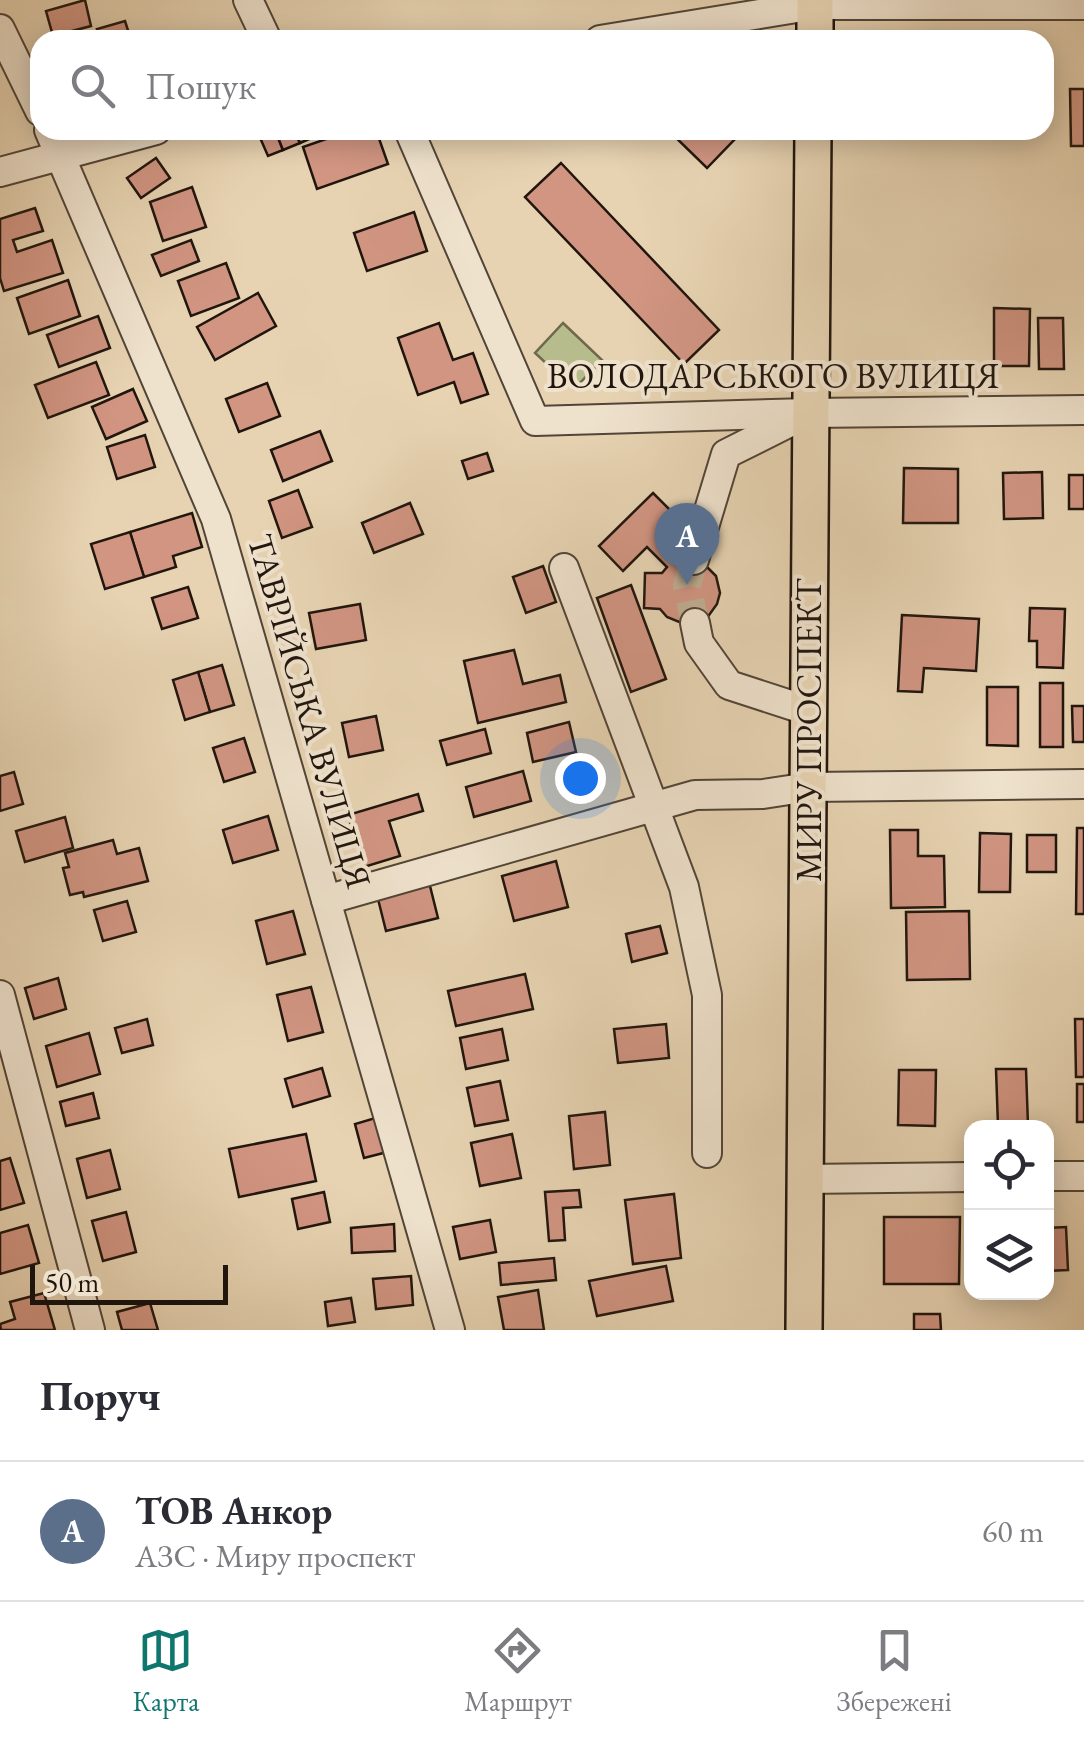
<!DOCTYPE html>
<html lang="uk">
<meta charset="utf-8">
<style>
:root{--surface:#fff;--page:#f2f2f3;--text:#2b2b33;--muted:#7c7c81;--line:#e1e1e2;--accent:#0f766e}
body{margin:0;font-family:"EB Garamond",serif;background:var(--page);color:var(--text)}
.controls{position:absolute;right:30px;bottom:30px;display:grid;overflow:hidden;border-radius:20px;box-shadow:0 5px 25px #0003}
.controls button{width:90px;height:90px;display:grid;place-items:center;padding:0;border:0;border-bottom:2px solid var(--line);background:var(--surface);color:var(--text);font:50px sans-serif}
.scale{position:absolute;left:30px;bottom:25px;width:198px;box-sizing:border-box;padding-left:10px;border:5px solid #21160e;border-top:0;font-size:28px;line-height:35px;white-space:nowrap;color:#21160e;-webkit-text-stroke:8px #efe2cd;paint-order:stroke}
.you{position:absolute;left:580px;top:778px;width:35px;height:35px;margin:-25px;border:8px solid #fff;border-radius:50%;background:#1a73e8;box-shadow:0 0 0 15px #1a73e833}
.badge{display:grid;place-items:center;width:65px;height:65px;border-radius:50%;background:var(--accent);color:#fff;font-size:32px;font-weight:700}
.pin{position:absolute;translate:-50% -82px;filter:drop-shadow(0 2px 5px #0008)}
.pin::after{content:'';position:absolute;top:52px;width:35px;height:30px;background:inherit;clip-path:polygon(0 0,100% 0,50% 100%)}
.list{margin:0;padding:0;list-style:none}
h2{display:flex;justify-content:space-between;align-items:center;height:130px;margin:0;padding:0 40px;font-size:42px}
h2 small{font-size:32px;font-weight:400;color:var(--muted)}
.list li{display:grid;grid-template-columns:65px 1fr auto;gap:30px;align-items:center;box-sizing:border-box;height:140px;padding:0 40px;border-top:2px solid var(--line)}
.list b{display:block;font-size:38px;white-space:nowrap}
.list p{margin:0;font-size:32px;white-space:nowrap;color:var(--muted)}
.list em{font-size:32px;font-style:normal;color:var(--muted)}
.icon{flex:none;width:55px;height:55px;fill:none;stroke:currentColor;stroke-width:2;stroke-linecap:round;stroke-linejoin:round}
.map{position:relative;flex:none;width:1084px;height:1330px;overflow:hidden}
.search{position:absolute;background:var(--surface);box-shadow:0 5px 25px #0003;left:30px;right:30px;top:30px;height:110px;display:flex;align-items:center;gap:25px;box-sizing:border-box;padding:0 35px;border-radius:30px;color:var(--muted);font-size:38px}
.sheet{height:270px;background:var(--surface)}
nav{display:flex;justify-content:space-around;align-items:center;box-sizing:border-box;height:140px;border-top:2px solid var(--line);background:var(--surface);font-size:28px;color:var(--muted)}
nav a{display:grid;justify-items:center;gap:5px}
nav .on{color:var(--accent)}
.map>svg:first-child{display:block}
</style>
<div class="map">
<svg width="1084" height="1330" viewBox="0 0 1084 1330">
<rect width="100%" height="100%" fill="#e7d3b2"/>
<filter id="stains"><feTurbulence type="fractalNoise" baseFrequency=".002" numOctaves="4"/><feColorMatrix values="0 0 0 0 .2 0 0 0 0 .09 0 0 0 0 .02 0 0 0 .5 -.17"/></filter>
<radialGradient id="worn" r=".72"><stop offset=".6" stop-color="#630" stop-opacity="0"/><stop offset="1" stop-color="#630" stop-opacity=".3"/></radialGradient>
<path fill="#b7bc8c" stroke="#6c694d" stroke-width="2.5" d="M 563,323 L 602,360 L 574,389 L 535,353 Z"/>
<g fill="#d19582" stroke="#21160e" stroke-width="2.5">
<path d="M 85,0 L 91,26 L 53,36 L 46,11 Z"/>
<path d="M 125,21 L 131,40 L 101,40 L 97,29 Z"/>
<path d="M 1070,89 L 1084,89 L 1084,146 L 1071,146 Z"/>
<path d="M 264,130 L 275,130 L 283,150 L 268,156 L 258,133 Z"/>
<path d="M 275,130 L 294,130 L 300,143 L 283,150 Z"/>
<path d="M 294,130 L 314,130 L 316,136 L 300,143 Z"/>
<path d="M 352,130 L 376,130 L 388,164 L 317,189 L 303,147 Z"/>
<path d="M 668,130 L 729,130 L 726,133 L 734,140 L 707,168 Z"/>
<path d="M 156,158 L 170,178 L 141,198 L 127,178 Z"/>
<path d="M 561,163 L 719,330 L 684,364 L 525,197 Z"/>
<path d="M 192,187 L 206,227 L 163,241 L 150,202 Z"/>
<path d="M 35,208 L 43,231 L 13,240 L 17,252 L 52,240 L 63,273 L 4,291 L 0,278 L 0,219 Z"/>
<path d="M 414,212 L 427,251 L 367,271 L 354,233 Z"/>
<path d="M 191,240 L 199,261 L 161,276 L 152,255 Z"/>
<path d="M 226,263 L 239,298 L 191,316 L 178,281 Z"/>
<path d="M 68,280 L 80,316 L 29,334 L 17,298 Z"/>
<path d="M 258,293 L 276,326 L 215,360 L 197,327 Z"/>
<path d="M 994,308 L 1030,309 L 1029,366 L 994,366 Z"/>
<path d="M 98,316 L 110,348 L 59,367 L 47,335 Z"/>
<path d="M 1038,318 L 1063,318 L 1064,369 L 1039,369 Z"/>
<path d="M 439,323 L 453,360 L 473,353 L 488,394 L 461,403 L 454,382 L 418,395 L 398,338 Z"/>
<path d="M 96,362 L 109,395 L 48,418 L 35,385 Z"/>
<path d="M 267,383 L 280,416 L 239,432 L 226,399 Z"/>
<path d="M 133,389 L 147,421 L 106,439 L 92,407 Z"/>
<path d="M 320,431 L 332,461 L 283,481 L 271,450 Z"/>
<path d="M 145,435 L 155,467 L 117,479 L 107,447 Z"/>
<path d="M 487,453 L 493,471 L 468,479 L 462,461 Z"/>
<path d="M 904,468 L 958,469 L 958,523 L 903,523 Z"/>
<path d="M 1042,472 L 1043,518 L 1004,519 L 1003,473 Z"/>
<rect x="1069" y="475" width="15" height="34"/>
<path d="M 298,490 L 312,527 L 282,538 L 269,501 Z"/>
<path d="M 653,493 L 677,517 L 659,535 L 683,560 L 704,564 L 716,576 L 720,593 L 717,604 L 707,618 L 684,624 L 667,617 L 660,609 L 644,608 L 645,573 L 662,573 L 667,567 L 647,547 L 623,571 L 599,546 Z"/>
<path d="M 410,503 L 423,534 L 374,553 L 362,523 Z"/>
<path d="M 192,513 L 202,547 L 173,556 L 176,567 L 144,577 L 130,532 Z"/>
<path d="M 130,532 L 144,577 L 105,589 L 91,544 Z"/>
<path d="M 543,566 L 556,602 L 526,613 L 513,577 Z"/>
<path d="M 631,585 L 666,679 L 631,692 L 597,598 Z"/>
<path d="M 188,587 L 198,618 L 162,629 L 152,598 Z"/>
<path d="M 360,604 L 366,640 L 316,649 L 309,613 Z"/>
<path d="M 1030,608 L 1065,609 L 1063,668 L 1037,667 L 1037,641 L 1029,641 Z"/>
<path d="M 902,615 L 979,619 L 976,671 L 924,668 L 922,692 L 898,691 Z"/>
<path d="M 514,650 L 523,684 L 560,675 L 566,702 L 478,723 L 464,661 Z"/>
<path d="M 222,665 L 234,705 L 210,712 L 198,672 Z"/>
<path d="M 198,672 L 210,712 L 185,720 L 173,680 Z"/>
<rect x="1040" y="683" width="23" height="64"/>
<path d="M 987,687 L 1018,687 L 1018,746 L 987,745 Z"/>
<path d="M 1072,706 L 1084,706 L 1084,742 L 1073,742 Z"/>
<path d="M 376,716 L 383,750 L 349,757 L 342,723 Z"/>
<path d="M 569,722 L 576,752 L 533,762 L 527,733 Z"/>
<path d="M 485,729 L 491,753 L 447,765 L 440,741 Z"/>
<path d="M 244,738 L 255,772 L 224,782 L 213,748 Z"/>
<path d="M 523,771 L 531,801 L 474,817 L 466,787 Z"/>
<path d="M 14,772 L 23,804 L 0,811 L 0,776 Z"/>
<path d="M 418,794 L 423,811 L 389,821 L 400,856 L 364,867 L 348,815 Z"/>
<path d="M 268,816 L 278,850 L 233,863 L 223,830 Z"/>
<path d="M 65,817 L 73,848 L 25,862 L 16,831 Z"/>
<path d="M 1077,828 L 1084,828 L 1084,914 L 1076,914 Z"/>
<path d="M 890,830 L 918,830 L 918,856 L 944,856 L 945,907 L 891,908 Z"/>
<path d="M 980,833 L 1011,834 L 1010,892 L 979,892 Z"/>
<rect x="1027" y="835" width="29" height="37"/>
<path d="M 113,840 L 117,854 L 139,848 L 148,881 L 84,897 L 83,892 L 70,895 L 63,868 L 69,867 L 65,853 Z"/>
<path d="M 556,861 L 568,907 L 514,921 L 502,876 Z"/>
<path d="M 429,882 L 438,918 L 386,931 L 377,895 Z"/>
<path d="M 127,901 L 136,932 L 103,941 L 94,910 Z"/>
<path d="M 293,911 L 305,954 L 267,964 L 256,921 Z"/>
<path d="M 969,911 L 970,979 L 907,980 L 906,912 Z"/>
<path d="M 660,926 L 667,953 L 632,962 L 626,934 Z"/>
<path d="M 525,974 L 533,1009 L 456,1026 L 448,991 Z"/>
<path d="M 58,978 L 66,1009 L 34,1019 L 25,988 Z"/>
<path d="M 311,987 L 323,1032 L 288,1041 L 277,995 Z"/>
<path d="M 147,1019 L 153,1045 L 122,1053 L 115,1028 Z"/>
<path d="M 1075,1019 L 1084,1019 L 1084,1077 L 1076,1077 Z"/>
<path d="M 666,1024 L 669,1058 L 618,1063 L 614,1029 Z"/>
<path d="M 502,1029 L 508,1060 L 466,1069 L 460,1038 Z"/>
<path d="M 89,1033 L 100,1074 L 57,1087 L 46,1046 Z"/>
<path d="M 322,1068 L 330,1096 L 293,1107 L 285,1079 Z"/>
<path d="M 996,1069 L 1026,1069 L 1028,1125 L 998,1126 Z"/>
<path d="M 899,1070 L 936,1070 L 935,1126 L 898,1125 Z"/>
<path d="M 500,1081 L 508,1120 L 475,1126 L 467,1088 Z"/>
<rect x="1077" y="1084" width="7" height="38"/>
<path d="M 93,1093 L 99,1118 L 66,1126 L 60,1102 Z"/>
<path d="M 605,1112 L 610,1165 L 574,1169 L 569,1116 Z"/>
<path d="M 382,1116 L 391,1151 L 364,1158 L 355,1124 Z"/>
<path d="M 306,1134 L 316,1181 L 239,1197 L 229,1149 Z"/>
<path d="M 512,1134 L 521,1178 L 480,1186 L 471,1143 Z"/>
<path d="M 110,1150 L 120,1189 L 87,1198 L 77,1159 Z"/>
<path d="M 10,1158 L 24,1203 L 0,1210 L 0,1161 Z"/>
<path d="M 579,1190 L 581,1207 L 563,1208 L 565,1240 L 549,1241 L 545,1192 Z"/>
<path d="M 324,1192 L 330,1222 L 298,1229 L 292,1199 Z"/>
<path d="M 674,1194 L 681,1258 L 633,1264 L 625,1200 Z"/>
<path d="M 126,1212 L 136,1252 L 103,1261 L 92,1221 Z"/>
<path d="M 884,1217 L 960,1217 L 959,1284 L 884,1284 Z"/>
<path d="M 490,1220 L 496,1252 L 460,1259 L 453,1227 Z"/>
<path d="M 394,1224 L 395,1251 L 352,1253 L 351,1228 Z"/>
<path d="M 28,1225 L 39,1263 L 0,1274 L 0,1233 Z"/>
<path d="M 1066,1227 L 1068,1270 L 1046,1271 L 1046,1228 Z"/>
<path d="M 554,1258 L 556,1280 L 501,1285 L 499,1263 Z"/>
<path d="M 666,1266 L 673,1301 L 597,1316 L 589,1281 Z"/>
<path d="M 411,1276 L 413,1305 L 376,1309 L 373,1279 Z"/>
<path d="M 538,1290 L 544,1330 L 504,1330 L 498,1297 Z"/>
<path d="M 44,1293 L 55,1330 L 1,1330 L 0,1324 L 15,1319 L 10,1302 Z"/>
<path d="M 351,1298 L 355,1322 L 328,1326 L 325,1302 Z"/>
<path d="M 150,1303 L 158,1330 L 122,1330 L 117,1312 Z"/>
<path d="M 914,1314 L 940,1314 L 941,1330 L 914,1330 Z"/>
</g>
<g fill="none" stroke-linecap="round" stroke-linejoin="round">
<path stroke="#bfad91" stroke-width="28" stroke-dasharray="28 14" stroke-linecap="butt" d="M 694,560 L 687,585 L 695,623"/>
<defs>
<g id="minor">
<path d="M 248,0 L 267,40"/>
<path d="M 0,29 L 40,111"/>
<path d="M 600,40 L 815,5 L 1084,5"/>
<path d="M 49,130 L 216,519 L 450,1330"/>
<path d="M 409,130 L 535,421 L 809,413 L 1084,410"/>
<path d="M 0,172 L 156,130"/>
<path d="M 694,560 L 726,454 L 798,418"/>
<path d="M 564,568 L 684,887 L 707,995 L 707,1153"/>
<path d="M 695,623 L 699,643 L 729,685 L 809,711"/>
<path d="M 326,900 L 695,795 L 763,794 L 809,787 L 1084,784"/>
<path d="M 0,995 L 90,1330"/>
<path d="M 1046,1176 L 1084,1176"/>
<path d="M 804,1179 L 972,1177"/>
</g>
<g id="major">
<path d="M 815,40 L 815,0"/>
<path d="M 804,1330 L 813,130"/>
</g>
</defs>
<use href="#minor" stroke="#524537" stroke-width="32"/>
<use href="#major" stroke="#21160e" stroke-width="40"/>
<use href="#minor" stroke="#efe2cd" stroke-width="28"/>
<use href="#major" stroke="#e7d3b2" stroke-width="35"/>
</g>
<g text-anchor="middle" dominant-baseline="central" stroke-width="8" stroke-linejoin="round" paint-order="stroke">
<g font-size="35" fill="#21160e" stroke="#efe2cd">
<text x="773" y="375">ВОЛОДАРСЬКОГО ВУЛИЦЯ</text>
<text transform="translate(310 711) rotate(74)">ТАВРІЙСЬКА ВУЛИЦЯ</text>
<text transform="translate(808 730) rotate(-90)">МИРУ ПРОСПЕКТ</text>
</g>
</g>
<rect width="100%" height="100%" filter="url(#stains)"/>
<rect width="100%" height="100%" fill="url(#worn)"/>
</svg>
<div class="controls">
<button><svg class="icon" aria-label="locate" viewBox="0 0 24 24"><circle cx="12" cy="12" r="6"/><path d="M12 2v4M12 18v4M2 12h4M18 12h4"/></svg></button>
<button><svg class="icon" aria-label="layers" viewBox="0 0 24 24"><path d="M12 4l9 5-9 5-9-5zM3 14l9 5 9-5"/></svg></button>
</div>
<div class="scale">50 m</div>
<div class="you"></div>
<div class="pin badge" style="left:687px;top:585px;background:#5c6f8a">A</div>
<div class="search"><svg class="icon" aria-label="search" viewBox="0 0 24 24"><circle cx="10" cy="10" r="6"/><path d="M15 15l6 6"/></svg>Пошук</div>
</div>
<section class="sheet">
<h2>Поруч<small></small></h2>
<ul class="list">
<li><span class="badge" style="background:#5c6f8a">A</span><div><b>ТОВ Анкор</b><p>АЗС · Миру проспект</p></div><em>60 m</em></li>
</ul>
</section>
<nav>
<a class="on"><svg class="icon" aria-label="map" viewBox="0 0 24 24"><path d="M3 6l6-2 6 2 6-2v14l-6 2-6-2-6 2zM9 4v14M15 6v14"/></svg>Карта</a>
<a><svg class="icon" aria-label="directions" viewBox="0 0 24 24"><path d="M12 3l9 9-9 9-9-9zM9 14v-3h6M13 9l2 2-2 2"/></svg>Маршрут</a>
<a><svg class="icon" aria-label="saved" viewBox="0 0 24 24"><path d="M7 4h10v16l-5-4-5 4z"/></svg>Збережені</a>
</nav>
